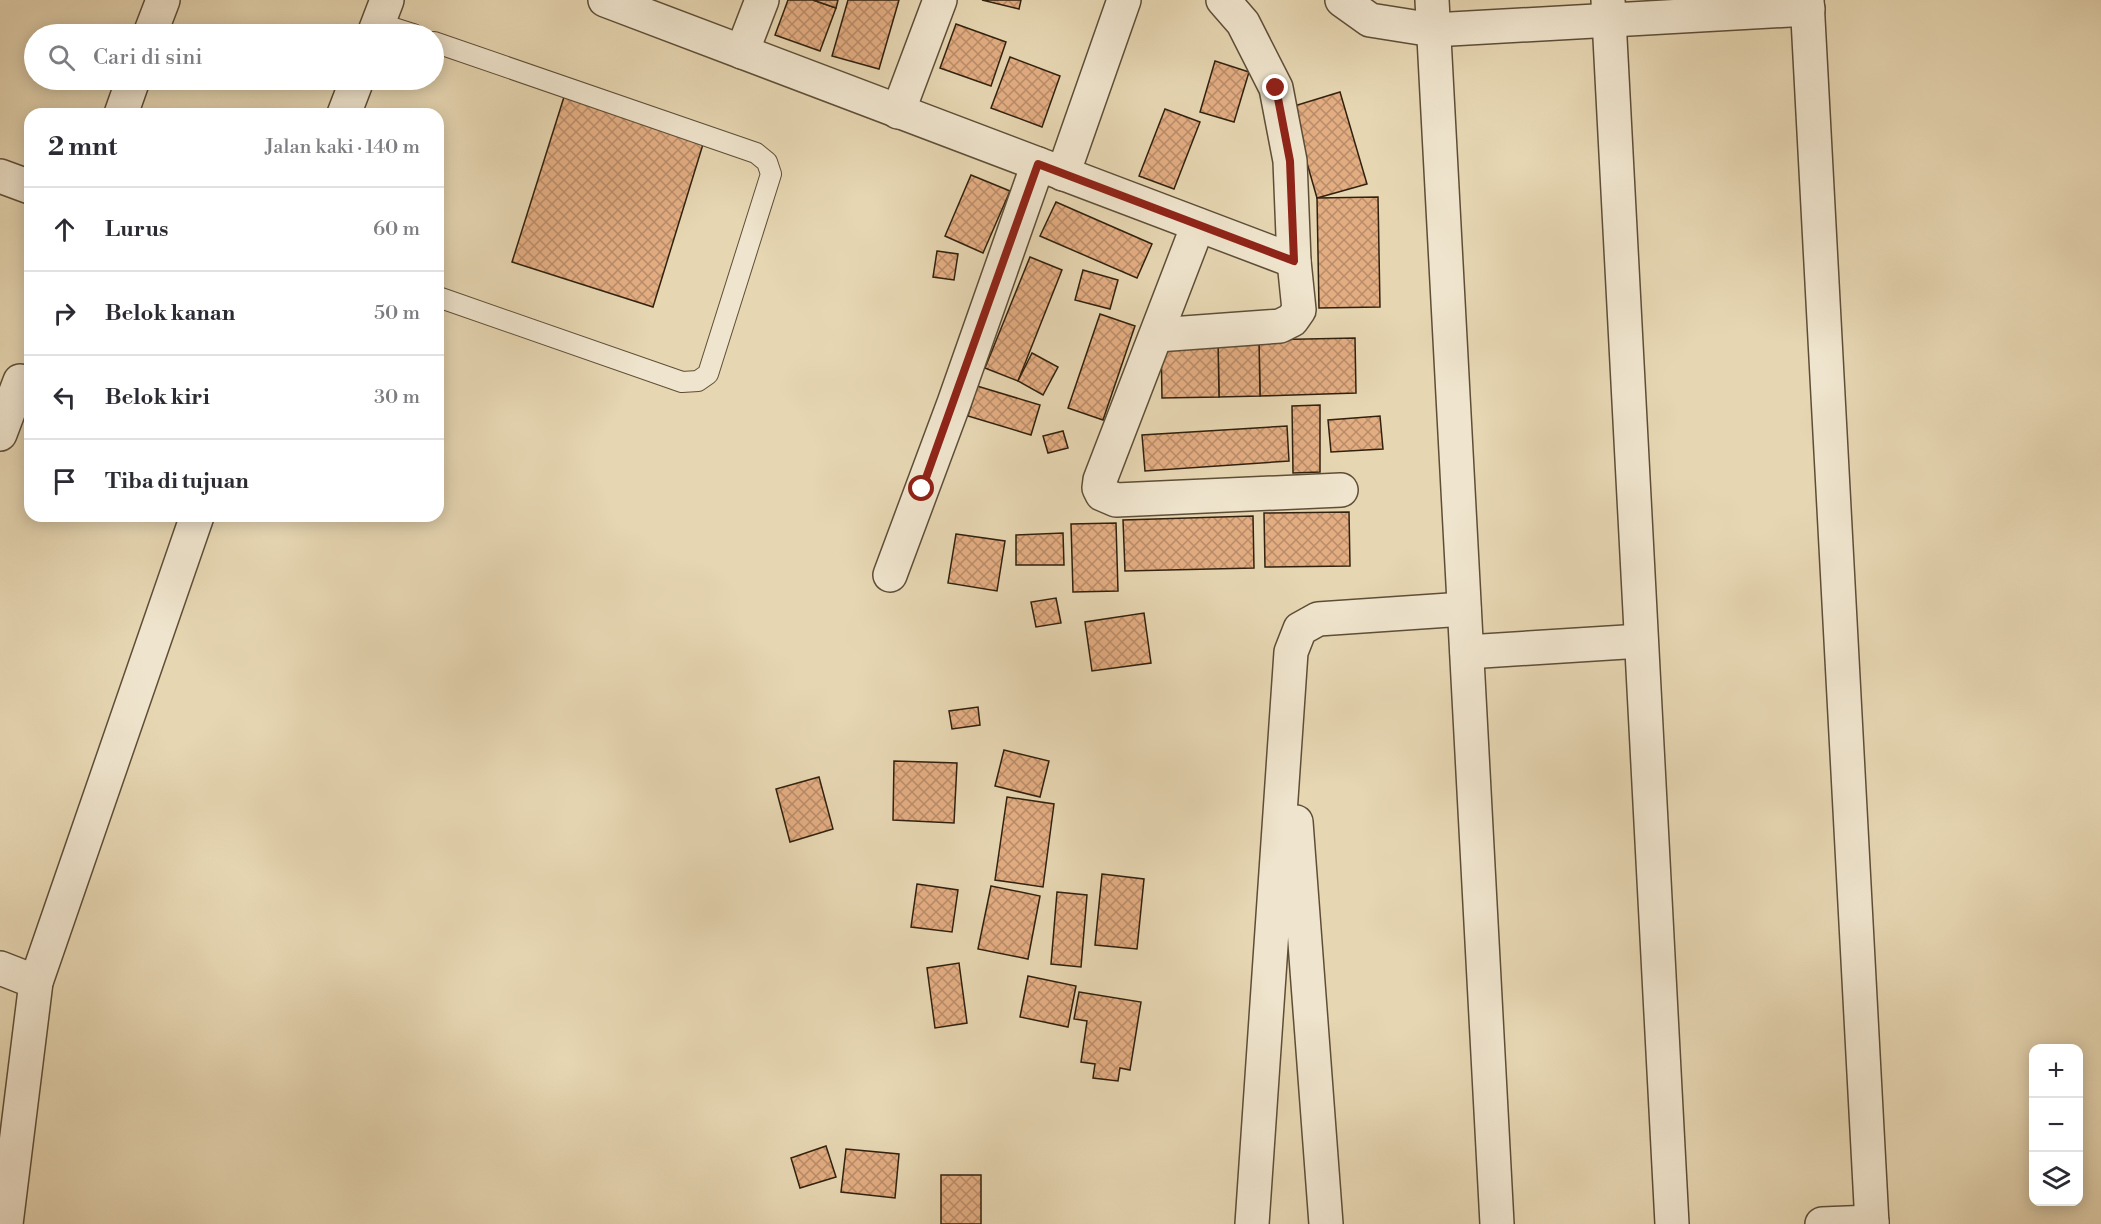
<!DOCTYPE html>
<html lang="id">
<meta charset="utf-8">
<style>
:root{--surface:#fff;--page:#f7f7f7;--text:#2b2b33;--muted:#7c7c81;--line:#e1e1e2}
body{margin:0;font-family:"Libre Bodoni",serif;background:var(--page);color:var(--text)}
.controls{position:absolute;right:18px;bottom:18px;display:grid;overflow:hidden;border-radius:12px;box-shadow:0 3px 15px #0003}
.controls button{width:54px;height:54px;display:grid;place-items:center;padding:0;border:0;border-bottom:2px solid var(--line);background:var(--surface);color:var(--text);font:30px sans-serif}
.stop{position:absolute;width:18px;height:18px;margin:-14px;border:4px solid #8f2418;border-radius:50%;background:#fff}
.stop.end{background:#8f2418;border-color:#fff;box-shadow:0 2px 6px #0008}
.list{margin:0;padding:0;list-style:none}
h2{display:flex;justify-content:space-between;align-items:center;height:78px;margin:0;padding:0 24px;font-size:26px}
h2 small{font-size:20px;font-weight:400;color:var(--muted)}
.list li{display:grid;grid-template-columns:39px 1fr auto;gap:18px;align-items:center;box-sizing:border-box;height:84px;padding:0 24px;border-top:2px solid var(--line)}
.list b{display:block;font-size:22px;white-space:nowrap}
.list em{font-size:20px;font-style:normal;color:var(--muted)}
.icon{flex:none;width:33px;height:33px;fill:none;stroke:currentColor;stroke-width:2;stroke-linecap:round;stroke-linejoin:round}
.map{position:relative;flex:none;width:2101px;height:1224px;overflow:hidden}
.search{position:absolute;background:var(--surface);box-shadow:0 3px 15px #0003;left:24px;top:24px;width:420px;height:66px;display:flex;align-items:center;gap:15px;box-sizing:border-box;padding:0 21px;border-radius:33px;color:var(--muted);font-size:22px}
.panel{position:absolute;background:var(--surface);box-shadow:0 3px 15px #0003;left:24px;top:108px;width:420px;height:414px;border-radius:18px}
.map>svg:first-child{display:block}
</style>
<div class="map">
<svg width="2101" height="1224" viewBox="0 0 2101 1224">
<defs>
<pattern id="building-cross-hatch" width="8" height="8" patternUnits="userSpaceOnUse" patternTransform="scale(1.5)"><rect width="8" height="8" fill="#e3ad82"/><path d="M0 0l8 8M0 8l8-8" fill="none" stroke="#b98c69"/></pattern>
</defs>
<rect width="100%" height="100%" fill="#e6d6b2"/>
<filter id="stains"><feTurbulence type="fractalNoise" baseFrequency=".00333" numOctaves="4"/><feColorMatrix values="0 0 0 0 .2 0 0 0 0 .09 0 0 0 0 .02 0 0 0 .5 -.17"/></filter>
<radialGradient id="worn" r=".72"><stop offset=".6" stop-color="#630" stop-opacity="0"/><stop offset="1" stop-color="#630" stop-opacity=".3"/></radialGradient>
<g fill="url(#building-cross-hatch)" stroke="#31210e" stroke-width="1.5">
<path d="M 788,0 L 813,0 L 836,8 L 820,51 L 775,35 Z"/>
<path d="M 813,0 L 838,0 L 836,8 Z"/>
<path d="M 848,0 L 899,0 L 879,69 L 832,56 Z"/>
<path d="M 982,0 L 1021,0 L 1019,9 Z"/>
<path d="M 956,24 L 1006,42 L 991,86 L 940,68 Z"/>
<path d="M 1010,57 L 1060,76 L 1042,127 L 991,108 Z"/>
<path d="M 1215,61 L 1249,72 L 1234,122 L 1200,112 Z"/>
<path d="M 1340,92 L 1367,184 L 1317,198 L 1291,107 Z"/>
<path d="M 564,97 L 704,141 L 653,307 L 512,262 Z"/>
<path d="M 1165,109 L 1200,122 L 1174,189 L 1139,176 Z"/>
<path d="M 971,175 L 1010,191 L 983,253 L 945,236 Z"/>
<path d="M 1378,197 L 1380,307 L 1319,308 L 1317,198 Z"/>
<path d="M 1056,202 L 1152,244 L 1137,278 L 1040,236 Z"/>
<path d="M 937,251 L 958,254 L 954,280 L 933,277 Z"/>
<path d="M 1030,257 L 1062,270 L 1018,381 L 985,368 Z"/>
<path d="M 1083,270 L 1118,280 L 1110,309 L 1075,300 Z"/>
<path d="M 1100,314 L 1135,326 L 1103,420 L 1068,408 Z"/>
<path d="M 1355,338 L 1356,393 L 1260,396 L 1259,340 Z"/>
<path d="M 1259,340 L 1260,396 L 1219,397 L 1218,341 Z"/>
<path d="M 1218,341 L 1219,397 L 1162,398 L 1161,342 Z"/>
<path d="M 1032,353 L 1058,367 L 1043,395 L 1018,381 Z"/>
<path d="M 977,386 L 1040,405 L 1031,435 L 968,416 Z"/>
<path d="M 1320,405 L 1320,472 L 1293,473 L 1292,406 Z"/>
<path d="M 1380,416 L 1383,449 L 1331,452 L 1328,420 Z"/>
<path d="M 1287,426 L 1289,461 L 1145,471 L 1142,435 Z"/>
<path d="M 1063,431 L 1068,448 L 1048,453 L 1043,436 Z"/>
<path d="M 1349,512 L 1350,566 L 1265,567 L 1264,513 Z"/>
<path d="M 1253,516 L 1254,568 L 1125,571 L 1123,520 Z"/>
<path d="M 1116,523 L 1118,591 L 1073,592 L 1071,524 Z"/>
<path d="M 1063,533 L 1064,565 L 1016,565 L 1016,535 Z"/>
<path d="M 956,534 L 1005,541 L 997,591 L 948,583 Z"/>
<path d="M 1056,598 L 1061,623 L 1036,627 L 1031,602 Z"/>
<path d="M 1144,613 L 1151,663 L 1092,671 L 1085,622 Z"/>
<path d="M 978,707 L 980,725 L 952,729 L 949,711 Z"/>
<path d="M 1004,750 L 1049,761 L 1040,797 L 995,786 Z"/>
<path d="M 894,761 L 957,763 L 954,823 L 893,820 Z"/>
<path d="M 819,777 L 833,829 L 790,842 L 776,789 Z"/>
<path d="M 1007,797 L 1054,804 L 1043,887 L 995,880 Z"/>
<path d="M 1102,874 L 1144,879 L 1137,949 L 1095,945 Z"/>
<path d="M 917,884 L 958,890 L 952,932 L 911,927 Z"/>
<path d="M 991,886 L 1040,896 L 1028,959 L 978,949 Z"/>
<path d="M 1057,892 L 1087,895 L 1081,967 L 1051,964 Z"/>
<path d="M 959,963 L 967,1023 L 935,1028 L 927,968 Z"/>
<path d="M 1028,976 L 1076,986 L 1068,1027 L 1020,1017 Z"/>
<path d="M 1079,992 L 1141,1002 L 1130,1070 L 1120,1068 L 1118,1081 L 1093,1078 L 1095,1064 L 1081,1062 L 1087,1021 L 1074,1019 Z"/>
<path d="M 826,1146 L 836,1177 L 800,1188 L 791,1158 Z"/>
<path d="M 846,1149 L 899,1154 L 895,1198 L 841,1192 Z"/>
<rect x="941" y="1175" width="40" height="49"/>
</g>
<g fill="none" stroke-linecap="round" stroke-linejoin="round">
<defs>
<g id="lane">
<path d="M 378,23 L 413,34"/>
<path d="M 434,42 L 756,153 L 767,162 L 771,174 L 708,374 L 698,381 L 682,382 L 438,297"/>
</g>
<g id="street">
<path d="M 605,0 L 1294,261"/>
<path d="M 1342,0 L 1370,20 L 1433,30 L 1808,9"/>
<path d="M 1432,0 L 1497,1224"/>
<path d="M 1608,0 L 1672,1224"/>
<path d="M 1807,0 L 1872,1224"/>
<path d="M 150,34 L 163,0"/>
<path d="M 374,34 L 387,0"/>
<path d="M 742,52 L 762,0"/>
<path d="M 898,112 L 940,0"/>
<path d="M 121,114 L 133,80"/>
<path d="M 344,114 L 357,80"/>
<path d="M 1063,174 L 1124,0"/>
<path d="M 0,176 L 30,187"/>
<path d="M 1198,225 L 1100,480 L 1099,488 L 1102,494 L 1116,500 L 1341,490"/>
<path d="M 1157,335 L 1280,326 L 1292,320 L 1299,310 L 1294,261 L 1290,161 L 1276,88 L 1243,23 L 1223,0"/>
<path d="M 0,434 L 20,381"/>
<path d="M 890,575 L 954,403 L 1038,164"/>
<path d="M 1467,652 L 1641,641"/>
<path d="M 1296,822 L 1326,1224"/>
<path d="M 0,968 L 36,982"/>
<path d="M 6,1224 L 36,982 L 197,516"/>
<path d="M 1252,1224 L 1291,652 L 1300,629 L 1318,619 L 1464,609"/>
<path d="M 1822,1224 L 1872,1222"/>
</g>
</defs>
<use href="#lane" stroke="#5e4e37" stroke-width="22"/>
<use href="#street" stroke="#5e4e37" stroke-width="36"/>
<use href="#lane" stroke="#efe4cd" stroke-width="20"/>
<use href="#street" stroke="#efe4cd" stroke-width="33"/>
</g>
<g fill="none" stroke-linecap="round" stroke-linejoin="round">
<path stroke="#8f2418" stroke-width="8" d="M 922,489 L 1038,164 L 1294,261 L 1290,161 L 1276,88"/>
</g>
<rect width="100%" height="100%" filter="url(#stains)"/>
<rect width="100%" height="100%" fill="url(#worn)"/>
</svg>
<div class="controls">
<button>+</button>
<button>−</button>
<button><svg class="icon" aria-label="layers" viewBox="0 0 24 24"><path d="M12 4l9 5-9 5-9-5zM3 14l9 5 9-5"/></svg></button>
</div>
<div class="stop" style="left:922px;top:489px"></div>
<div class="stop end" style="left:1276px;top:88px"></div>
<div class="search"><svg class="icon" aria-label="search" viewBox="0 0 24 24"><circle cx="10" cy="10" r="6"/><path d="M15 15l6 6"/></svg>Cari di sini</div>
<section class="panel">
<h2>2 mnt<small>Jalan kaki · 140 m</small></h2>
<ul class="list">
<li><svg class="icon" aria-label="ahead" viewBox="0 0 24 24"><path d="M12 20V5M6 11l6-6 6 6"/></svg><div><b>Lurus</b></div><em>60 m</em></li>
<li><svg class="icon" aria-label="right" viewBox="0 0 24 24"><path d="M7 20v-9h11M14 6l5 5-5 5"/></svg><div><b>Belok kanan</b></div><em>50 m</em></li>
<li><svg class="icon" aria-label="left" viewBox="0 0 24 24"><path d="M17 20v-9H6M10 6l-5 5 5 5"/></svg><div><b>Belok kiri</b></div><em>30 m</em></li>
<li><svg class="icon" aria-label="arrive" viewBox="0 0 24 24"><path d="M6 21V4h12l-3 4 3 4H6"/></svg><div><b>Tiba di tujuan</b></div></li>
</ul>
</section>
</div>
